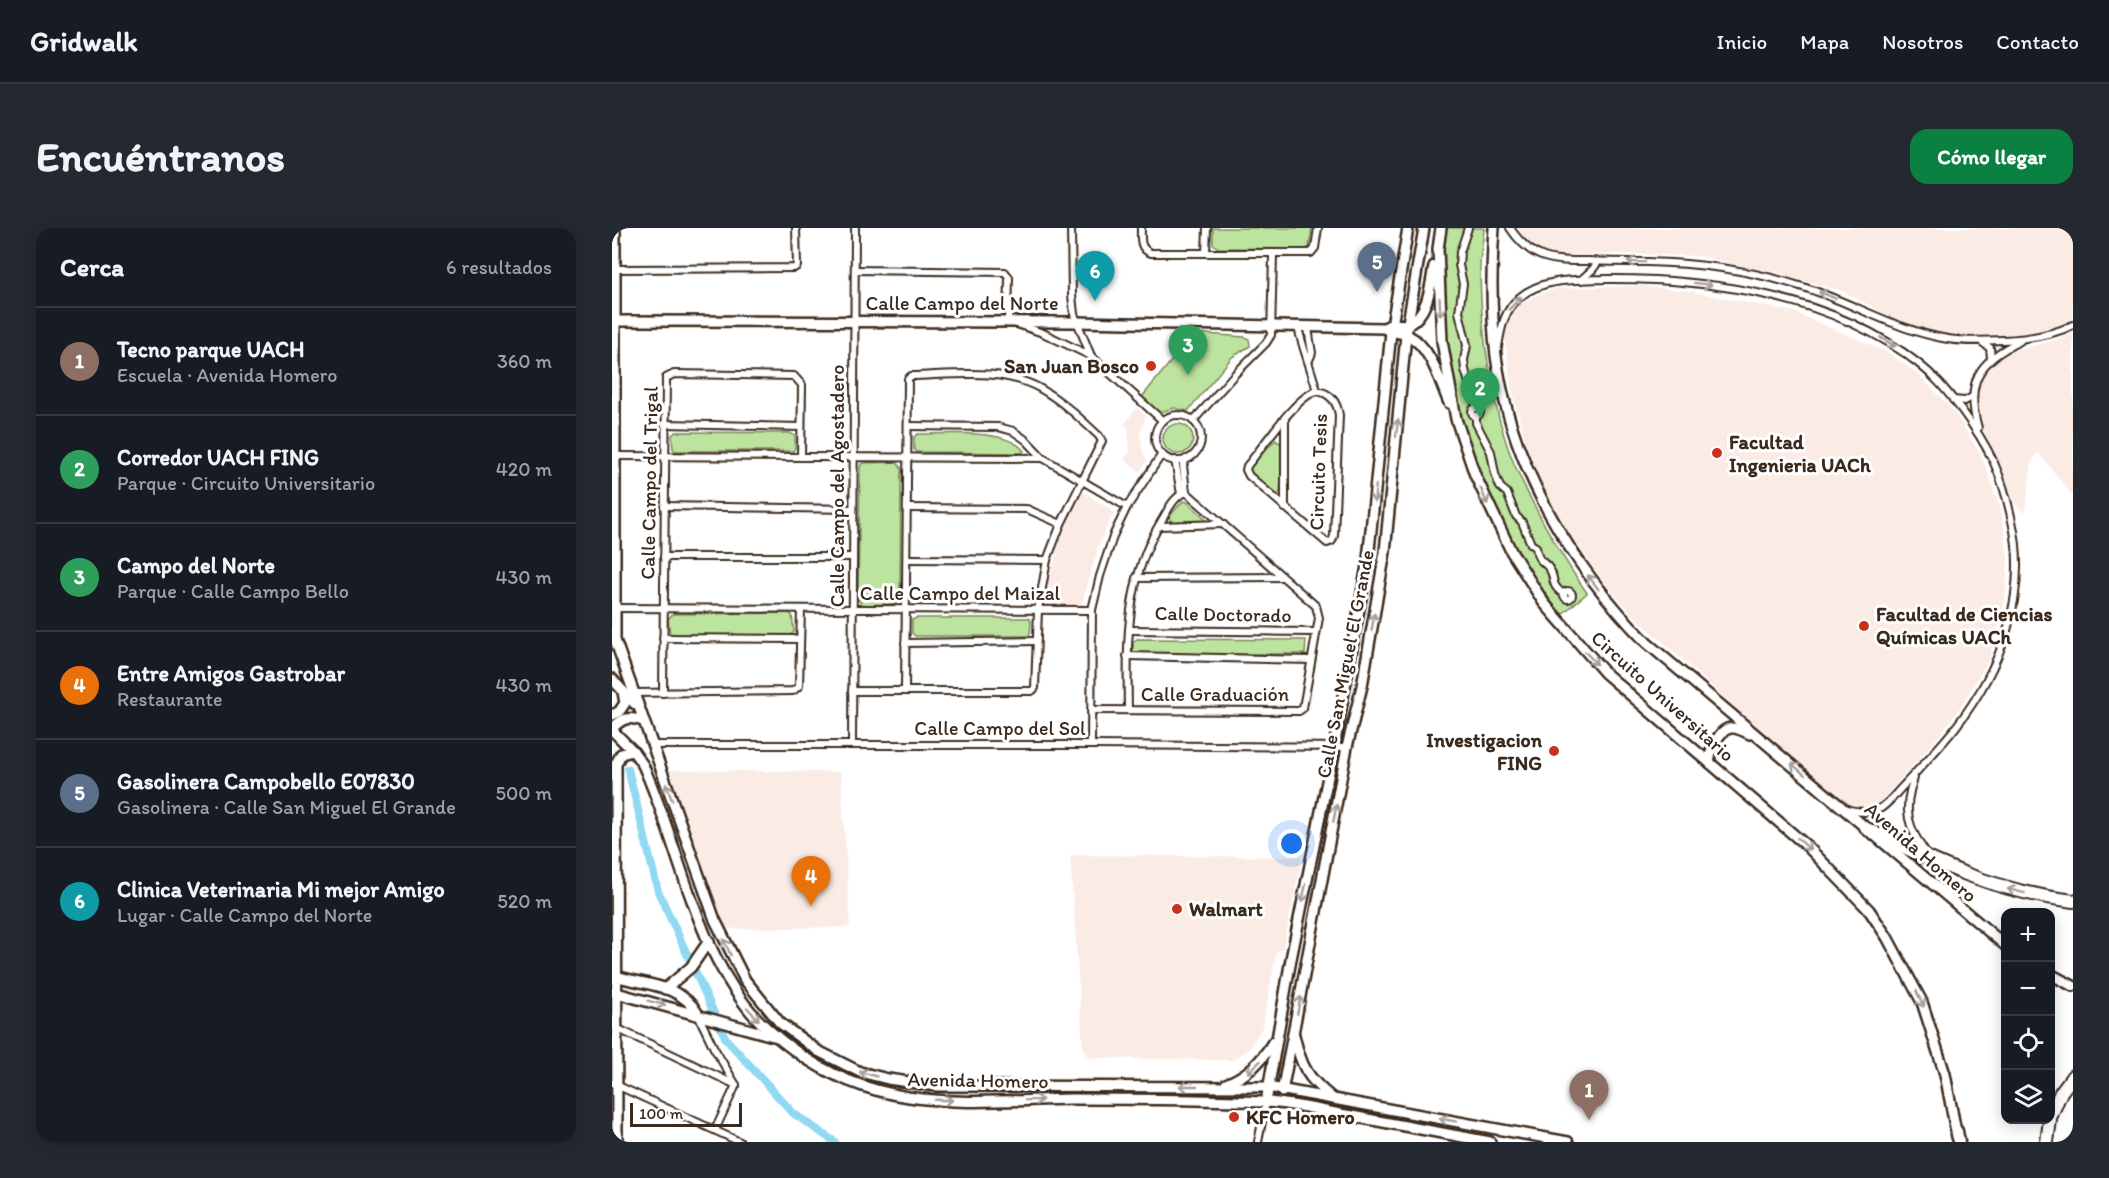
<!DOCTYPE html>
<html lang="es">
<meta charset="utf-8">
<style>
:root{--surface:#171b24;--page:#242831;--text:#f1f3f6;--muted:#9ea1a6;--line:#363941;--accent:#0b8043}
body{margin:0;font-family:Itim,sans-serif;background:var(--page);color:var(--text)}
.controls{position:absolute;right:18px;bottom:18px;display:grid;overflow:hidden;border-radius:12px;box-shadow:0 3px 15px #0003}
.controls button{width:54px;height:54px;display:grid;place-items:center;padding:0;border:0;border-bottom:2px solid var(--line);background:var(--surface);color:var(--text);font:30px sans-serif}
.scale{position:absolute;left:18px;bottom:15px;width:112px;box-sizing:border-box;padding-left:6px;border:3px solid #3b2a1e;border-top:0;font-size:16px;line-height:21px;white-space:nowrap;color:#3b2a1e;-webkit-text-stroke:4px #fff;paint-order:stroke}
.you{position:absolute;left:680px;top:616px;width:21px;height:21px;margin:-15px;border:4px solid #fff;border-radius:50%;background:#1a73e8;box-shadow:0 0 0 9px #1a73e833}
.badge{display:grid;place-items:center;width:39px;height:39px;border-radius:50%;background:var(--accent);color:#fff;font-size:20px;font-weight:700}
.pin{position:absolute;translate:-50% -50px;filter:drop-shadow(0 2px 3px #0008)}
.pin::after{content:'';position:absolute;top:32px;width:21px;height:18px;background:inherit;clip-path:polygon(0 0,100% 0,50% 100%)}
.list{margin:0;padding:0;list-style:none}
h2{display:flex;justify-content:space-between;align-items:center;height:78px;margin:0;padding:0 24px;font-size:26px}
h2 small{font-size:20px;font-weight:400;color:var(--muted)}
.list li{display:grid;grid-template-columns:39px 1fr auto;gap:18px;align-items:center;box-sizing:border-box;height:108px;padding:0 24px;border-top:2px solid var(--line)}
.list b{display:block;font-size:22px;white-space:nowrap}
.list p{margin:0;font-size:20px;white-space:nowrap;color:var(--muted)}
.list em{font-size:20px;font-style:normal;color:var(--muted)}
.icon{flex:none;width:33px;height:33px;fill:none;stroke:currentColor;stroke-width:2;stroke-linecap:round;stroke-linejoin:round}
.map{position:relative;flex:none;width:1461px;height:914px;overflow:hidden;border-radius:18px}
header{display:flex;align-items:center;gap:36px;box-sizing:border-box;height:84px;padding:0 30px;background:var(--surface);border-bottom:2px solid var(--line)}
header strong{font-size:28px}
nav{display:flex;gap:33px;margin-inline-start:auto;font-size:21px}
.intro{display:flex;align-items:center;justify-content:space-between;box-sizing:border-box;height:144px;padding:0 36px}
h1{margin:0;font-size:42px}
.button{padding:15px 27px;border-radius:18px;background:var(--accent);color:#fff;font-size:21px;font-weight:700}
main{display:flex;gap:36px;padding:0 36px}
aside{flex:1;background:var(--surface);border-radius:18px;box-shadow:0 3px 15px #0003}
.map>svg:first-child{display:block}
</style>
<header>
<strong>Gridwalk</strong>
<nav><a>Inicio</a><a>Mapa</a><a>Nosotros</a><a>Contacto</a></nav>
</header>
<div class="intro"><h1>Encuéntranos</h1><a class="button">Cómo llegar</a></div>
<main>
<aside>
<h2>Cerca<small>6 resultados</small></h2>
<ul class="list">
<li><span class="badge" style="background:#8d6e63">1</span><div><b>Tecno parque UACH</b><p>Escuela · Avenida Homero</p></div><em>360 m</em></li>
<li><span class="badge" style="background:#2e9e5b">2</span><div><b>Corredor UACH FING</b><p>Parque · Circuito Universitario</p></div><em>420 m</em></li>
<li><span class="badge" style="background:#2e9e5b">3</span><div><b>Campo del Norte</b><p>Parque · Calle Campo Bello</p></div><em>430 m</em></li>
<li><span class="badge" style="background:#e8710a">4</span><div><b>Entre Amigos Gastrobar</b><p>Restaurante</p></div><em>430 m</em></li>
<li><span class="badge" style="background:#5c6f8a">5</span><div><b>Gasolinera Campobello E07830</b><p>Gasolinera · Calle San Miguel El Grande</p></div><em>500 m</em></li>
<li><span class="badge" style="background:#0f9aa8">6</span><div><b>Clinica Veterinaria Mi mejor Amigo</b><p>Lugar · Calle Campo del Norte</p></div><em>520 m</em></li>
</ul>
</aside>
<div class="map">
<svg width="1461" height="914" viewBox="0 0 1461 914">
<rect width="100%" height="100%" fill="#fff"/>
<filter id="ink" filterUnits="userSpaceOnUse"><feTurbulence type="fractalNoise" baseFrequency=".0167" numOctaves="2"/><feDisplacementMap in="SourceGraphic" scale="12" xChannelSelector="R" yChannelSelector="G"/><feConvolveMatrix kernelMatrix="1 2 1 2 8 2 1 2 1" color-interpolation-filters="sRGB"/></filter>
<g filter="url(#ink)">
<g fill="#fbebe5">
<path d="M 904,0 L 1461,0 L 1461,90 L 1448,99 L 1416,105 L 1395,107 L 1339,106 L 1303,98 L 1271,85 L 1231,63 L 1156,43 L 1084,28 L 1024,26 L 941,27 L 925,22 L 910,9 Z"/>
<path d="M 1030,58 L 1076,63 L 1182,84 L 1275,124 L 1308,148 L 1343,185 L 1369,227 L 1390,285 L 1396,332 L 1393,373 L 1377,431 L 1348,480 L 1321,515 L 1268,574 L 1256,579 L 1242,580 L 1232,573 L 1148,502 L 1024,390 L 995,358 L 964,316 L 945,285 L 929,254 L 916,222 L 900,163 L 892,103 L 899,88 L 910,75 L 928,66 L 946,60 Z"/>
<path d="M 1461,105 L 1461,268 L 1426,224 L 1420,234 L 1413,285 L 1400,273 L 1381,220 L 1365,192 L 1362,176 L 1364,164 L 1375,138 L 1395,124 L 1436,114 Z"/>
<path d="M 525,180 L 534,188 L 528,204 L 531,224 L 535,233 L 528,244 L 512,231 L 518,224 L 516,200 L 512,196 Z"/>
<path d="M 472,264 L 502,284 L 486,319 L 470,376 L 466,378 L 436,378 L 433,375 L 437,351 L 446,319 L 465,273 L 468,265 Z"/>
<path d="M 55,542 L 229,544 L 238,699 L 112,701 L 108,692 Z"/>
<path d="M 458,627 L 690,629 L 671,720 L 664,724 L 651,798 L 637,821 L 620,832 L 481,830 L 475,828 L 471,819 Z"/>
</g>
<g fill="#bde49f" stroke="#7c875e" stroke-width="1.5">
<path d="M 601,0 L 700,0 L 697,19 L 694,21 L 606,20 L 601,16 Z"/>
<path d="M 833,0 L 872,0 C 871,15 867,31 868,45 C 869,104 880,184 903,238 C 923,282 947,325 975,365 L 949,387 L 908,331 L 866,249 L 845,180 L 839,154 L 829,68 Z"/>
<path d="M 582,105 L 632,109 L 637,111 L 638,118 L 620,129 L 576,183 L 562,180 L 546,185 L 530,169 Z"/>
<circle cx="566" cy="211" r="15"/>
<path d="M 64,204 L 178,205 L 183,208 L 183,220 L 181,223 L 64,223 L 61,221 L 60,207 Z"/>
<path d="M 306,206 C 332,206 395,200 412,223 L 409,225 L 304,224 L 302,221 L 302,209 Z"/>
<path d="M 663,212 L 668,215 L 671,221 L 668,265 L 665,267 L 638,243 L 639,238 Z"/>
<path d="M 285,234 L 289,240 L 288,372 L 284,376 L 250,377 L 246,371 L 248,240 L 249,236 L 252,235 Z"/>
<path d="M 571,273 L 575,274 L 593,290 L 594,293 L 591,295 L 559,294 L 557,289 Z"/>
<path d="M 176,385 L 180,387 L 182,404 L 178,407 L 63,407 L 58,406 L 56,391 L 61,386 Z"/>
<path d="M 304,390 L 417,390 L 419,393 L 418,406 L 416,408 L 303,408 L 300,405 L 300,392 Z"/>
<path d="M 525,411 L 694,412 L 693,426 L 527,426 L 521,425 L 521,414 Z"/>
</g>
<g fill="none" stroke-linecap="round" stroke-linejoin="round">
<path stroke="#91d8f3" stroke-width="8" d="M 16,541 L 46,663 L 114,811 L 181,885 L 223,914"/>
<defs>
<g id="street">
<path d="M 459,0 L 460,67 L 462,86 L 479,128"/>
<path d="M 529,0 C 529,10 527,21 539,25 L 699,25 L 703,20 L 706,0"/>
<path d="M 856,0 L 848,24 L 847,37 L 851,56 L 847,84 L 855,117 L 852,132 L 853,142 L 865,180"/>
<path d="M 898,0 C 920,33 940,33 976,33 C 996,34 1015,34 1035,34 C 1087,35 1142,43 1191,59 C 1240,74 1285,103 1336,111 C 1354,114 1372,113 1391,112 C 1415,111 1439,108 1461,97"/>
<path d="M 594,24 L 595,0"/>
<path d="M 3,41 L 182,40 L 185,38 L 184,0"/>
<path d="M 243,42 L 393,44 L 397,49 L 396,93 L 431,105 L 479,128 L 551,193"/>
<path d="M 969,52 L 981,41 L 986,34"/>
<path d="M 686,99 C 691,122 699,140 705,163"/>
<path d="M 696,100 L 700,125 L 697,132"/>
<path d="M 1370,114 L 1378,120 L 1379,130"/>
<path d="M 886,119 C 889,100 892,82 908,69 C 930,50 965,52 993,51 C 1098,50 1222,68 1307,136 C 1324,149 1336,165 1349,181 C 1378,220 1390,246 1400,293 C 1417,367 1389,441 1343,500 C 1327,520 1309,539 1291,558 C 1284,565 1278,574 1269,580 C 1257,586 1246,584 1234,581"/>
<path d="M 705,163 C 718,165 725,174 727,187 L 722,308 L 720,313 L 715,315 L 637,248 L 634,242 L 635,238 C 650,220 685,167 705,163 Z"/>
<path d="M 1341,172 L 1353,173 L 1360,169"/>
<circle cx="864" cy="184" r="4"/>
<circle cx="566" cy="210" r="23"/>
<path d="M 864,188 L 864,195 L 879,224 L 883,246 L 888,259 L 895,265 L 904,288 L 910,294 L 919,316 L 924,319 C 926,334 929,331 937,340 C 944,349 937,357 952,366"/>
<path d="M 581,193 L 622,147 L 654,115 L 659,107 L 661,27"/>
<path d="M 52,196 L 189,199"/>
<path d="M 296,198 L 386,199 L 401,203 L 414,212 L 431,230 L 515,279"/>
<path d="M 1366,200 C 1353,155 1366,133 1408,113"/>
<path d="M 1,228 L 431,230"/>
<path d="M 563,232 L 569,266"/>
<path d="M 574,264 L 571,237 L 574,231"/>
<path d="M 52,278 L 241,281"/>
<path d="M 295,280 L 415,281 L 449,296"/>
<path d="M 673,280 L 673,191"/>
<path d="M 547,298 L 611,296"/>
<path d="M 52,329 L 241,329"/>
<path d="M 295,331 L 435,332"/>
<path d="M 524,350 L 670,349"/>
<circle cx="956" cy="367" r="4"/>
<path d="M 1,380 L 480,382"/>
<path d="M 517,402 L 704,404"/>
<path d="M 51,410 L 188,411"/>
<path d="M 293,415 L 424,413"/>
<path d="M 515,428 L 699,432"/>
<path d="M 240,463 L 420,463 L 423,460 L 426,382 L 435,332 L 449,296 L 490,213 L 487,208 C 469,191 450,173 429,161 C 391,139 341,147 299,148 L 296,151 L 293,463"/>
<path d="M 21,465 L 181,463 L 187,458 L 189,381"/>
<path d="M 51,465 L 54,150 L 62,146 L 182,148 L 190,157 L 189,229"/>
<path d="M 479,482 L 687,483 L 691,480 L 707,390 L 704,378 L 574,264 C 562,268 556,282 550,292 C 513,352 515,414 516,482"/>
<path d="M 240,516 L 243,0"/>
<path d="M 40,517 L 479,517 L 735,519"/>
<path d="M 479,517 L 480,382 L 488,348 L 502,306 L 515,279 L 550,226"/>
<path d="M 1302,550 C 1290,582 1296,600 1315,627"/>
<path d="M 86,787 L 102,820 L 124,857"/>
<path d="M 0,798 L 124,857"/>
<path d="M 0,855 L 128,914"/>
<path d="M 103,902 L 124,857"/>
<path d="M 646,914 L 654,874"/>
</g>
<g id="secondary">
<path d="M 3,0 L 3,412 L 103,692 L 133,752 L 168,795 L 206,823 L 248,844 L 276,851 L 325,858 L 656,859 L 956,914"/>
<path d="M 829,0 L 826,21 L 830,113 L 844,191 L 863,247 L 899,323 L 932,375 L 993,445 L 1196,619 L 1257,682 L 1275,709 L 1310,774 L 1333,846 L 1345,909"/>
<path d="M 882,0 C 879,43 879,85 884,128 C 899,238 958,337 1035,415 L 1394,718"/>
<path d="M 0,93 L 463,94 L 772,100 L 780,96 L 796,97 C 817,85 818,59 822,38"/>
<path d="M 774,101 C 781,105 790,104 797,108 C 819,119 828,154 837,175"/>
<path d="M 0,451 L 23,476"/>
<path d="M 0,487 L 7,484 L 13,475 L 11,464"/>
<path d="M 0,501 C 10,490 17,488 31,493"/>
<path d="M 0,502 L 21,523 L 31,537 C 67,617 82,716 139,784 C 152,799 167,811 182,822 C 268,886 358,873 458,871 C 523,871 588,871 652,874 C 680,875 707,882 734,887 C 782,896 830,905 878,914"/>
<path d="M 1098,535 C 1096,525 1107,501 1119,500 C 1125,499 1133,504 1138,506"/>
<path d="M 1438,746 L 1461,758"/>
<path d="M 0,747 C 30,757 69,755 86,786"/>
<path d="M 53,761 L 79,739 L 97,713"/>
<path d="M 1,764 L 161,808"/>
<path d="M 682,807 C 689,838 695,850 720,870"/>
<path d="M 614,856 C 636,847 649,834 661,814"/>
<path d="M 670,864 L 735,519 L 750,458 L 773,324 L 794,107 L 812,0"/>
<path d="M 654,874 L 679,731 L 722,519 L 756,332 L 779,104 L 796,0"/>
<path d="M 5,914 L 4,536 L 9,526 L 21,523"/>
</g>
<path id="primary" d="M 1345,903 L 1347,914"/>
<g id="highway">
<path d="M 1255,601 C 1323,635 1385,664 1461,673"/>
<path d="M 1438,890 L 1449,864 L 1461,848"/>
<path d="M 1435,914 L 1438,892"/>
</g>
</defs>
<use href="#street" stroke="#3b2a1e" stroke-width="10"/>
<use href="#secondary" stroke="#3b2a1e" stroke-width="14"/>
<use href="#primary" stroke="#3b2a1e" stroke-width="15"/>
<use href="#highway" stroke="#3b2a1e" stroke-width="16"/>
<use href="#street" stroke="#fff" stroke-width="6"/>
<use href="#secondary" stroke="#fff" stroke-width="9"/>
<use href="#primary" stroke="#fff" stroke-width="10"/>
<use href="#highway" stroke="#fff" stroke-width="12"/>
</g>
<defs><path id="oneway-shaft" d="M-6 0H5M1.5-3L5.5 0L1.5 3" fill="none" stroke-width="1.6" stroke-linecap="round" stroke-linejoin="round" transform="scale(1.5)"/></defs>
<g stroke="#a79f9a">
<use href="#oneway-shaft" transform="translate(1024 34) rotate(-179)"/>
<use href="#oneway-shaft" transform="translate(1091 56) rotate(7)"/>
<use href="#oneway-shaft" transform="translate(1215 67) rotate(-158)"/>
<use href="#oneway-shaft" transform="translate(903 75) rotate(-47)"/>
<use href="#oneway-shaft" transform="translate(828 79) rotate(87)"/>
<use href="#oneway-shaft" transform="translate(1276 114) rotate(31)"/>
<use href="#oneway-shaft" transform="translate(785 200) rotate(-84)"/>
<use href="#oneway-shaft" transform="translate(763 266) rotate(95)"/>
<use href="#oneway-shaft" transform="translate(872 268) rotate(67)"/>
<use href="#oneway-shaft" transform="translate(981 354) rotate(-127)"/>
<use href="#oneway-shaft" transform="translate(761 394) rotate(-80)"/>
<use href="#oneway-shaft" transform="translate(979 430) rotate(47)"/>
<use href="#oneway-shaft" transform="translate(1186 541) rotate(-139)"/>
<use href="#oneway-shaft" transform="translate(57 564) rotate(-110)"/>
<use href="#oneway-shaft" transform="translate(723 585) rotate(-79)"/>
<use href="#oneway-shaft" transform="translate(1192 616) rotate(42)"/>
<use href="#oneway-shaft" transform="translate(1404 663) rotate(-166)"/>
<use href="#oneway-shaft" transform="translate(692 665) rotate(102)"/>
<use href="#oneway-shaft" transform="translate(115 719) rotate(-115)"/>
<use href="#oneway-shaft" transform="translate(1308 771) rotate(65)"/>
<use href="#oneway-shaft" transform="translate(45 775) rotate(14)"/>
<use href="#oneway-shaft" transform="translate(687 777) rotate(-79)"/>
<use href="#oneway-shaft" transform="translate(141 786) rotate(48)"/>
<use href="#oneway-shaft" transform="translate(642 839) rotate(138)"/>
<use href="#oneway-shaft" transform="translate(256 846) rotate(-164)"/>
<use href="#oneway-shaft" transform="translate(576 858) rotate(-180)"/>
<use href="#oneway-shaft" transform="translate(332 872) rotate(2)"/>
<use href="#oneway-shaft" transform="translate(422 872) rotate(-1)"/>
<use href="#oneway-shaft" transform="translate(836 892) rotate(-170)"/>
</g>
</g>
<g fill="#c8321e" stroke="#fff" stroke-width="2">
<circle cx="539" cy="138" r="6"/>
<circle cx="1105" cy="225" r="6"/>
<circle cx="1252" cy="398" r="6"/>
<circle cx="942" cy="523" r="6"/>
<circle cx="565" cy="681" r="6"/>
<circle cx="622" cy="889" r="6"/>
</g>
<g text-anchor="middle" dominant-baseline="central" stroke-width="6" stroke-linejoin="round" paint-order="stroke">
<g font-size="20" fill="#3b2a1e" stroke="#fff">
<text x="350" y="75">Calle Campo del Norte</text>
<text transform="translate(706 244) rotate(-88)">Circuito Tesis</text>
<text transform="translate(37 255) rotate(-89)">Calle Campo del Trigal</text>
<text transform="translate(225 258) rotate(-90)">Calle Campo del Agostadero</text>
<text x="348" y="365">Calle Campo del Maizal</text>
<text transform="translate(611 386) rotate(1)">Calle Doctorado</text>
<text transform="translate(733 436) rotate(-79)">Calle San Miguel El Grande</text>
<text x="603" y="466">Calle Graduación</text>
<text transform="translate(1051 468) rotate(42)">Circuito Universitario</text>
<text x="388" y="500">Calle Campo del Sol</text>
<text transform="translate(1309 624) rotate(41)">Avenida Homero</text>
<text transform="translate(366 852) rotate(1)">Avenida Homero</text>
</g>
<g font-size="20" font-weight="bold" fill="#3b2a1e" stroke="#fff" text-anchor="start">
<text x="527" y="138" text-anchor="end">San Juan Bosco</text>
<text x="1117" y="214">Facultad<tspan x="1117" dy="23">Ingenieria UACh</tspan></text>
<text x="1264" y="386">Facultad de Ciencias<tspan x="1264" dy="23">Químicas UACh</tspan></text>
<text x="930" y="512" text-anchor="end">Investigacion<tspan x="930" dy="23">FING</tspan></text>
<text x="577" y="681">Walmart</text>
<text x="634" y="889">KFC Homero</text>
</g>
</g>
</svg>
<div class="controls">
<button>+</button>
<button>−</button>
<button><svg class="icon" aria-label="locate" viewBox="0 0 24 24"><circle cx="12" cy="12" r="6"/><path d="M12 2v4M12 18v4M2 12h4M18 12h4"/></svg></button>
<button><svg class="icon" aria-label="layers" viewBox="0 0 24 24"><path d="M12 4l9 5-9 5-9-5zM3 14l9 5 9-5"/></svg></button>
</div>
<div class="scale">100 m</div>
<div class="you"></div>
<div class="pin badge" style="left:977px;top:892px;background:#8d6e63">1</div>
<div class="pin badge" style="left:868px;top:190px;background:#2e9e5b">2</div>
<div class="pin badge" style="left:576px;top:147px;background:#2e9e5b">3</div>
<div class="pin badge" style="left:199px;top:678px;background:#e8710a">4</div>
<div class="pin badge" style="left:765px;top:64px;background:#5c6f8a">5</div>
<div class="pin badge" style="left:483px;top:73px;background:#0f9aa8">6</div>
</div>
</main>
